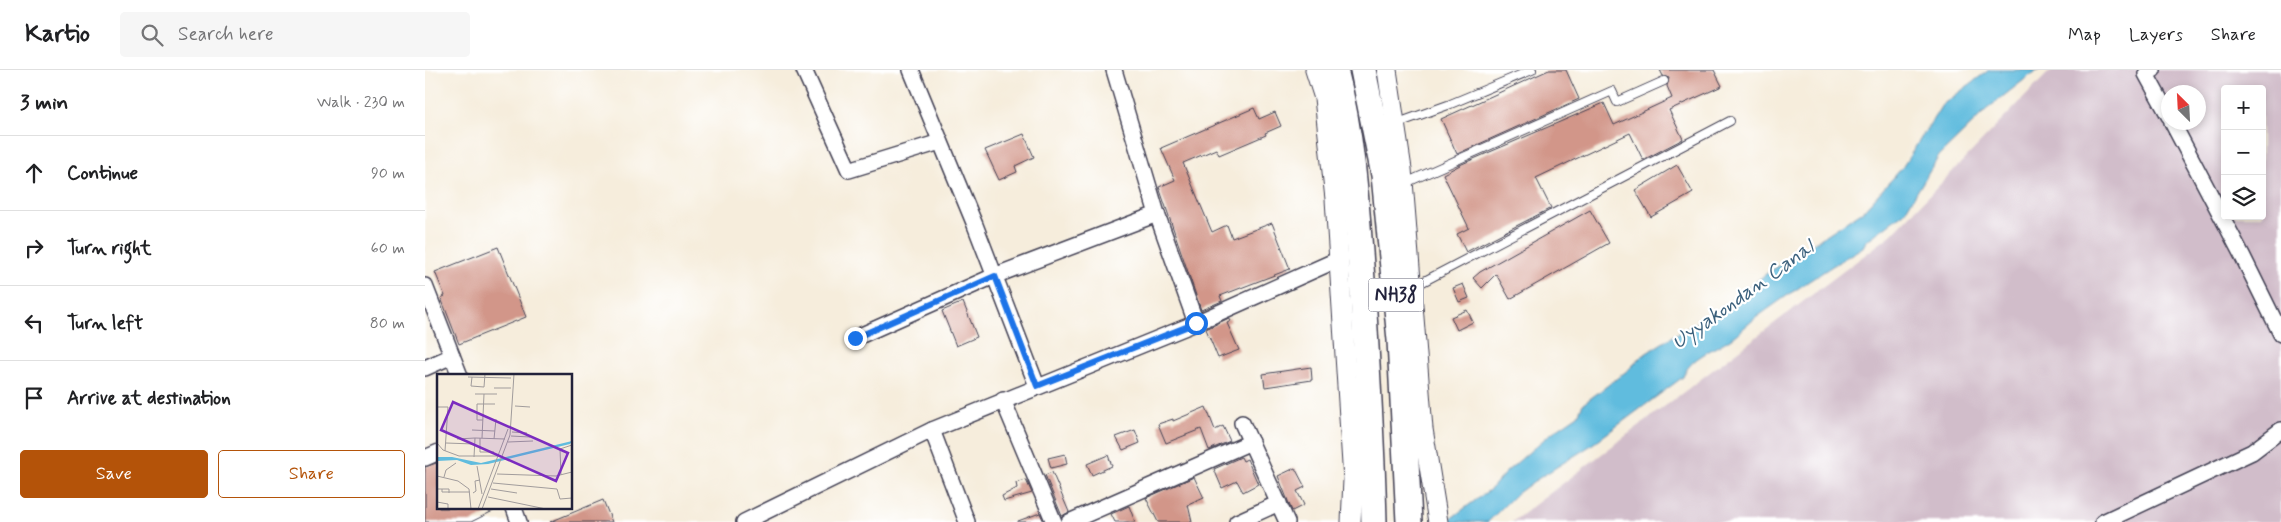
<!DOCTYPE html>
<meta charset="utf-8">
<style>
:root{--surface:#fff;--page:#f6f6f6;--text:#202124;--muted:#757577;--line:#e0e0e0;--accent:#b45309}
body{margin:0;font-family:Mynerve,sans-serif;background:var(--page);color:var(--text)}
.controls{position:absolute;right:15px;top:15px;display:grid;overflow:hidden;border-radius:5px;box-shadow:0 2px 8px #0003}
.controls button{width:45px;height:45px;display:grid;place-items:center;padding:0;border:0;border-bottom:1px solid var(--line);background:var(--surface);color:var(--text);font:25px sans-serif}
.compass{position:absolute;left:1736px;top:15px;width:45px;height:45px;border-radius:50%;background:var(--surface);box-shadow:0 2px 8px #0003;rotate:336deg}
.stop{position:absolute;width:15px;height:15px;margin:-11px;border:4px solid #1a73e8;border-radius:50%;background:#fff}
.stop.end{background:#1a73e8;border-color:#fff;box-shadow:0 1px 5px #0008}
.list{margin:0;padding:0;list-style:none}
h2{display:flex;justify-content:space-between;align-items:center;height:65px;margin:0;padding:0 20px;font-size:21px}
h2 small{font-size:16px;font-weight:400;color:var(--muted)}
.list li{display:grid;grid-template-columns:32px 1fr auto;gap:15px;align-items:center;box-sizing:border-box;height:75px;padding:0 20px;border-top:1px solid var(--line)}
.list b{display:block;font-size:19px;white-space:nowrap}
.list em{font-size:16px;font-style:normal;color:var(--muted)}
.actions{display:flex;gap:10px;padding:15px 20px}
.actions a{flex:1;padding:11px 0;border:1px solid var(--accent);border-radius:5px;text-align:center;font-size:18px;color:var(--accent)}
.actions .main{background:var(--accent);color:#fff}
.icon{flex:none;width:28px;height:28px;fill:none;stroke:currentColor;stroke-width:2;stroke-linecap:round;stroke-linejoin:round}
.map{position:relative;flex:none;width:1856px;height:452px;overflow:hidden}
header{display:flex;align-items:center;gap:30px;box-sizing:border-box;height:70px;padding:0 25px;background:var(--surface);border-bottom:1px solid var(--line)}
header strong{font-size:24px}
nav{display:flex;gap:28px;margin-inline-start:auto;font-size:18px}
.search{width:350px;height:45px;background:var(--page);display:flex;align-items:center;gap:12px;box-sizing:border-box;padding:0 18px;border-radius:5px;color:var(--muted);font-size:19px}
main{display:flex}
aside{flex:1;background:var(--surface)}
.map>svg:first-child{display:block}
</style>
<header>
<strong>Kartio</strong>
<div class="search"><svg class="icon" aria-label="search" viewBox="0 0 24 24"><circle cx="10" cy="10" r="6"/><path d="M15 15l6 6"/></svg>Search here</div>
<nav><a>Map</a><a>Layers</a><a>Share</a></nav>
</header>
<main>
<aside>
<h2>3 min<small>Walk · 230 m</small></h2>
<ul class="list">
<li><svg class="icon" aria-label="ahead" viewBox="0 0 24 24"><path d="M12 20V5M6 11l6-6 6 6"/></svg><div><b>Continue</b></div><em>90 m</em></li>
<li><svg class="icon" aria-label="right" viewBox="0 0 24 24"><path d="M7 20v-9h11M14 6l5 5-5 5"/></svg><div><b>Turn right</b></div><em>60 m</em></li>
<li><svg class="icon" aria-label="left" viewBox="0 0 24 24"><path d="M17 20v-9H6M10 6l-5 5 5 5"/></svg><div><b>Turn left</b></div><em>80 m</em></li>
<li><svg class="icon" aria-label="arrive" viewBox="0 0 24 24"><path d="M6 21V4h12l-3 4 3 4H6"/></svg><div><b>Arrive at destination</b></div></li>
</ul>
<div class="actions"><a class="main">Save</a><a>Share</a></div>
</aside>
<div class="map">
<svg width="1856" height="452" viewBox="0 0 1856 452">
<rect width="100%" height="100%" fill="#fff"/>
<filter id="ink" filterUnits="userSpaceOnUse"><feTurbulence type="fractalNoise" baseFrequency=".02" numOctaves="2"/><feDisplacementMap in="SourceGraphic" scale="10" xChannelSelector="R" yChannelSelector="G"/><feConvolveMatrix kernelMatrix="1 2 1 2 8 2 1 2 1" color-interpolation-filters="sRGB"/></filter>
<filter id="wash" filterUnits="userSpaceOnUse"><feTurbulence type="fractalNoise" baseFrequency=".0096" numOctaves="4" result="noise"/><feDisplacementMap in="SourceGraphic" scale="20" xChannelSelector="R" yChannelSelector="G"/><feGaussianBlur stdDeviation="1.12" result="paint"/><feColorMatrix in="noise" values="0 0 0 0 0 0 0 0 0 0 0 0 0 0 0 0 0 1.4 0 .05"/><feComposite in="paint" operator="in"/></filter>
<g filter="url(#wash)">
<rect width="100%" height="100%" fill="#f6eddc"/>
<path fill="#d1bdca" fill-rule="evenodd" d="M 1630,0 L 1856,0 L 1856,452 L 1087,452 L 1466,165 L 1622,4 ZM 1800,19 L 1837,19 L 1837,146 L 1800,146 ZM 1744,22 L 1774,22 L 1774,52 L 1744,52 Z"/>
<path fill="#60bcde" stroke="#416f8c" d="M 1564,0 L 1614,0 L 1604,6 L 1562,39 L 1514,86 L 1479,143 L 1441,171 L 1438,177 C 1402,199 1366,222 1332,247 C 1323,254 1315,262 1305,269 C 1290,279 1264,288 1258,307 L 1165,376 L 1108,412 L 1089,426 L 1063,452 L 1021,452 L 1067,418 L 1080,403 L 1125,364 L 1153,345 L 1158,334 L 1203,300 L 1217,286 L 1248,266 L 1288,244 L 1341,204 L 1438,141 L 1477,98 L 1517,35 Z"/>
<g id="blocks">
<g fill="#d29689">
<path d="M 1124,0 L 1141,0 L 1154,29 L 1032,84 L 1016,49 Z"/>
<path d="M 1235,0 L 1289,0 L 1297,16 L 1244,40 L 1258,69 L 1218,90 L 1205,63 L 1111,108 L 1126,138 L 1041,182 L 1032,164 L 1044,158 L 1018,104 L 1037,94 L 1179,33 L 1189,55 L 1247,28 L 1242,16 L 1244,8 L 1238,6 Z"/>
<path d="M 829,38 L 834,49 L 850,42 L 856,56 L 840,63 L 841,65 L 794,85 L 791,79 L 758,93 L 787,162 L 802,155 L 807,168 L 847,153 L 865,199 L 795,226 L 797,231 L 776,240 L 734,117 L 750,110 L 736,78 Z"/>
<path d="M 599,64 L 609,87 L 590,96 L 592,102 L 574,110 L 560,80 Z"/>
<path d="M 1252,95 L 1268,123 L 1226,147 L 1210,120 Z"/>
<path d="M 1165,140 L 1184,173 L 1085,229 L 1071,204 L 1057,218 L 1048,208 L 1055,202 Z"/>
<path d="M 73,177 L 101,247 L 34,274 L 16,228 L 20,226 L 10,202 Z"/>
<path d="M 1038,214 L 1044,228 L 1034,232 L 1028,218 Z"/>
<path d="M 538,232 L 552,267 L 531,276 L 517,241 Z"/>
<path d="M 1042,240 L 1048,252 L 1032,260 L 1026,247 Z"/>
<path d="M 804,248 L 806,251 L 802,253 L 814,280 L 793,288 L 781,259 Z"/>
<path d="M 886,297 L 887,310 L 840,317 L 838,304 Z"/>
<path d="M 781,337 L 790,360 L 798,356 L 805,371 L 784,380 L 776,359 L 741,373 L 733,354 L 748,349 L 748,351 Z"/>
<path d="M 710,360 L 715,373 L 698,380 L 691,367 Z"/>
<path d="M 640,384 L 642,394 L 626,398 L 623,388 Z"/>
<path d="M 683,385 L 687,396 L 667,405 L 662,394 Z"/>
<path d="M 816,387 L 818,391 L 822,389 L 833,414 L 818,422 L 812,411 L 797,418 L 789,399 Z"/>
<path d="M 14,392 L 14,438 L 74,438 L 46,452 L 0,452 L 0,397 Z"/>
<path d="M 870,398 L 880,417 L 872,421 L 879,435 L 867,441 L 853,406 Z"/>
<path d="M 627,402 L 644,442 L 637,446 L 620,405 Z"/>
<path d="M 769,407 L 779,428 L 763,435 L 767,452 L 733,452 L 721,428 Z"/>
<path d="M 601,410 L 607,423 L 579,431 L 577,426 L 592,418 L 591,413 Z"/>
<path d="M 178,430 L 187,452 L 125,452 Z"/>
<path d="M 704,436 L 710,452 L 690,452 L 686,444 Z"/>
<path d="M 615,443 L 619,452 L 593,452 L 593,451 Z"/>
</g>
</g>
</g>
<g filter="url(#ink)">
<use href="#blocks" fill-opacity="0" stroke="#424053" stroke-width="1"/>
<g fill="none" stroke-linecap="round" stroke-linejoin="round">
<defs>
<g id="service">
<path d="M 970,54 L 1023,35 L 1107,0"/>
<path d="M 978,114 L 1187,21 L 1192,32 L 1239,11"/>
<path d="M 988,217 L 1305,51"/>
</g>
<g id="minor">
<path d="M 379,0 L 424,100 L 515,72"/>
<path d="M 486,0 L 550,155 L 612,316"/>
<path d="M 689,0 L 732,144 L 771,253"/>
<path d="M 1728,0 L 1721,4 L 1744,46"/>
<path d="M 1747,52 L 1818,187 L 1856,264"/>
<path d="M 0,216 L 35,306"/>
<path d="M 430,268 L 569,206 L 732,144"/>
<path d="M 0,298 L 27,286"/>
<path d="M 578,330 L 629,452"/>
<path d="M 817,353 L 862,452"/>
<path d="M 0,388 L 14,382"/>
<path d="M 89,438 L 94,452"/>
<path d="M 319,452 L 507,360"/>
<path d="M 542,452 L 507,360 L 771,253 L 914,189"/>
<path d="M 644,452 L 826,372"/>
<path d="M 812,452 L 854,433"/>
<path d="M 1678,452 L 1827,382 L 1856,360"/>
</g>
<g id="tertiary">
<path d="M 890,0 L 899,28 L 910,129 L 928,410 L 926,452"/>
<path d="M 962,0 L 977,99 L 998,359 L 1013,452"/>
</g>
<g id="trunk">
<path d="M 910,0 C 928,68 932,140 937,210 C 942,291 947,371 949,452"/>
<path d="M 938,0 L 959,105 L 975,270 L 984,452"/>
</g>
</defs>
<use href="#service" stroke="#424053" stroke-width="10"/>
<use href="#minor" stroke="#424053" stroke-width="18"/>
<use href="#tertiary" stroke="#424053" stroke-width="21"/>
<use href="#trunk" stroke="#424053" stroke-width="28"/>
<use href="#service" stroke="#fff" stroke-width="8"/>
<use href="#minor" stroke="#fff" stroke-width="15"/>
<use href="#tertiary" stroke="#fff" stroke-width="19"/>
<use href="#trunk" stroke="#fff" stroke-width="25"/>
</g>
</g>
<g fill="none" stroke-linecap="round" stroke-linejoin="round" filter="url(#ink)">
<path stroke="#1a73e8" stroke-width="6" d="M 430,268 L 570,206 L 612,316 L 771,253"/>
</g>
<g text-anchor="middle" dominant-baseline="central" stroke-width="4.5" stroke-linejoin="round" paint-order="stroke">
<rect fill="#fff" stroke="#646476" stroke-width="1" x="943.5" y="208.5" width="55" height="33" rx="4"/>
<g font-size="19" font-weight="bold" fill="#22223b">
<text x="971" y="225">NH38</text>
</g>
<g font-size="21" font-style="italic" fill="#3b607c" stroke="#fff">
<text transform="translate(1318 225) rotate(-36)">Uyyakondan Canal</text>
</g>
</g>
<g transform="translate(12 304)">
<rect width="135" height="135" fill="#f6eddc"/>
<path d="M 135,67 L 133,70 L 51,90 L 34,91 L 20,86 L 0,87 L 0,83 L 15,83 L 44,89 Z" fill="#60bcde"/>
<path fill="none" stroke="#a19c9c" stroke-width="1" d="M 31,3 L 74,4M 35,3 L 34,12 L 47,13 L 48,0M 57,14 L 74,14M 38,20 L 60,20M 78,32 L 93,33M 0,33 L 11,33 L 8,77M 46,46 L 40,46 L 40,30 L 58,30M 35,56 L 58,57M 75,58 L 90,59M 74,62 L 93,63M 43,64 L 43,78 L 57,78M 45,64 L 47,20M 20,65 L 38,64M 57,65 L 59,45M 71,68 L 96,67M 0,69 L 6,76 L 22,82 L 60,82M 9,69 L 37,70M 37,83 L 38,64 L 68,65M 40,92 L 45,120M 60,100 L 119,102 L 135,98M 124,101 L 123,75 L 135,71M 0,102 L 21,107 L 32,115 L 34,135M 7,103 L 9,96 L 19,89M 56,109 L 120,115 L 123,125 L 135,124M 0,115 L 12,115 L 12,119M 5,115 L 5,118 L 33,118M 54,115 L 80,119M 36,119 L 39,117 L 38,107 L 43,106M 51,123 L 109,135M 0,128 L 11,130 L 11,135M 41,135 L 71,55M 45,135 L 73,61 L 77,0"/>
<path fill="#7b2cbf" fill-opacity="0.15" stroke="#7b2cbf" stroke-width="2.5" d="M 16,28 L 131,79 L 119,107 L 4,56 Z"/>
<rect width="135" height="135" fill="none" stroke="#22223b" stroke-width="2.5"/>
</g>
</svg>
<div class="controls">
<button>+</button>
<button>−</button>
<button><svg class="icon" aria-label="layers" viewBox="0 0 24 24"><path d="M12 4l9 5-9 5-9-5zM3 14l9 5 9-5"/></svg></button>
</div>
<svg class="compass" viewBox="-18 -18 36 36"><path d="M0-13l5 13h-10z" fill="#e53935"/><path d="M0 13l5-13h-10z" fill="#757577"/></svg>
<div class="stop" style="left:771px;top:253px"></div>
<div class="stop end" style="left:430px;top:268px"></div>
</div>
</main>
